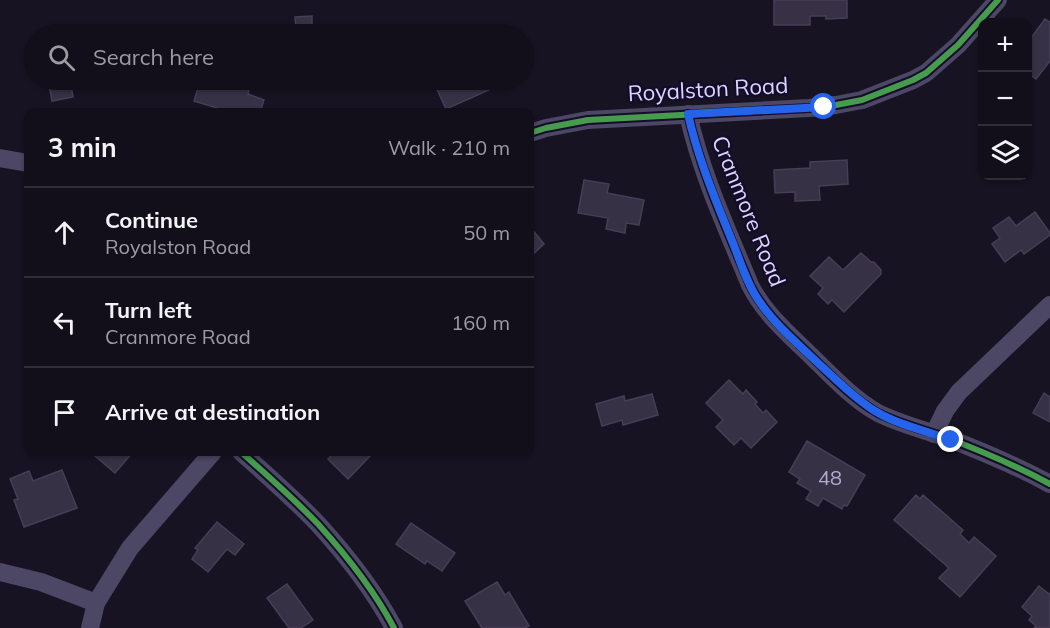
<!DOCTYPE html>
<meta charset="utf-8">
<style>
:root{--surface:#120e1a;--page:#1b1723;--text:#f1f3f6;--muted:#9c9ca2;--line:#312e39}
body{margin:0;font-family:Mulish,sans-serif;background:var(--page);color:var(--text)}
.controls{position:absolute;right:18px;top:18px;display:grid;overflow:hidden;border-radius:12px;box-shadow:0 2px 4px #0004}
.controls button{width:54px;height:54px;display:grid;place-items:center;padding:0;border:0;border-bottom:2px solid var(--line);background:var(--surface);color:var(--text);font:30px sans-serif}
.stop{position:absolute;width:18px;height:18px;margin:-14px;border:4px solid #2563eb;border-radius:50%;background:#fff}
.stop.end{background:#2563eb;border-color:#fff;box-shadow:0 2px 6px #0008}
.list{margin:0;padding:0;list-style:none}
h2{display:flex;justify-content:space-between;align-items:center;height:78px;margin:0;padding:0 24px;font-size:26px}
h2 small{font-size:20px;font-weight:400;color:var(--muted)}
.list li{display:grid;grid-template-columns:39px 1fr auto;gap:18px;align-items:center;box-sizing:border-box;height:90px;padding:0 24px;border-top:2px solid var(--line)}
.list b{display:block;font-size:22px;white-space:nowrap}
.list p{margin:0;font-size:20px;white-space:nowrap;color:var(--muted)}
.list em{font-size:20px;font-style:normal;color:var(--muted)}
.icon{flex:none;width:33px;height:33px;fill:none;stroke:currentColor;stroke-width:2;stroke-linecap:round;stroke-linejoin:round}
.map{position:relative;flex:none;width:1050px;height:628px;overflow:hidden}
.search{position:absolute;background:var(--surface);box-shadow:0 2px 4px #0004;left:24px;top:24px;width:510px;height:66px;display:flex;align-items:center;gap:15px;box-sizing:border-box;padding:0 21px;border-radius:33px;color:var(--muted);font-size:22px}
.panel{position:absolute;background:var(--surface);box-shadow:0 2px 4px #0004;left:24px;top:108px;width:510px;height:348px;border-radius:12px}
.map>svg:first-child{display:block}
</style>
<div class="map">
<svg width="1050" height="628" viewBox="0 0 1050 628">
<rect width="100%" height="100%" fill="#181323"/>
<g fill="#363145" stroke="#453e57" stroke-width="1.5">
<path d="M 774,0 L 847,0 L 847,18 L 826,19 L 826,16 L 810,16 L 810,25 L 774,25 Z"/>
<path d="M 312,16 L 312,28 L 296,28 L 295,17 Z"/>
<path d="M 1045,19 L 1050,22 L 1050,61 L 1036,79 L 1028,73 L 1028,48 L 1030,45 L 1028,42 Z"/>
<path d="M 48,80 L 70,80 L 73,97 L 52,101 Z"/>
<path d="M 214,80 L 247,80 L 250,85 L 248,94 L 264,100 L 260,112 L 219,112 L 216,111 L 217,108 L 194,101 L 200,81 L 212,84 Z"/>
<path d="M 447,80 L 484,80 L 489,90 L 446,109 L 435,85 Z"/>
<path d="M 847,160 L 848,184 L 819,186 L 820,200 L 795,201 L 795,192 L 775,193 L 774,170 L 810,168 L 810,162 Z"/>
<path d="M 584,180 L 609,184 L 607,193 L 644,200 L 639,225 L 626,223 L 625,233 L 606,229 L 608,218 L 578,213 Z"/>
<path d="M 1035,212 L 1050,233 L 1050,235 L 1024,254 L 1021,250 L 1005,262 L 992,244 L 1000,238 L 993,228 L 1009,217 L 1016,226 Z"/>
<path d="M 530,227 L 544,244 L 530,257 Z"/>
<path d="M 861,253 L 871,262 L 874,262 L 881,270 L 881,274 L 844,312 L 832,300 L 828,304 L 818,294 L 823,288 L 810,276 L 829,257 L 843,270 Z"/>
<path d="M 729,380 L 743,394 L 746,390 L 757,402 L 755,404 L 763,413 L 766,410 L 777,422 L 751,448 L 741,438 L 734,445 L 716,427 L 723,420 L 706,403 Z"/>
<path d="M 1044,393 L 1050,397 L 1050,422 L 1033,413 Z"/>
<path d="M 652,394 L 658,415 L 623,425 L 622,420 L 602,426 L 596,404 L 624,396 L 625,401 Z"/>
<path d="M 807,441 L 865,475 L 847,506 L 844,505 L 842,509 L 823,498 L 818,506 L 806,499 L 811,491 L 797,483 L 800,479 L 789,472 Z"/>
<path d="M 95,452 L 133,452 L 115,473 L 95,456 L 97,454 Z"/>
<path d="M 329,452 L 365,452 L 370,456 L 348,479 L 328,459 L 332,455 Z"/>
<path d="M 62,470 L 77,508 L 24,527 L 14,500 L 18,499 L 10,479 L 29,471 L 33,481 Z"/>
<path d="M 916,495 L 920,499 L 923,495 L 963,530 L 960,534 L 969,543 L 974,537 L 996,556 L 960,597 L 939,578 L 949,568 L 894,520 Z"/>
<path d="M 217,522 L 244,544 L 235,555 L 227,549 L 208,572 L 192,559 L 198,550 L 195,548 Z"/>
<path d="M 411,523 L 455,553 L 442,571 L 427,561 L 425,564 L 396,544 Z"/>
<path d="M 497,582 L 505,595 L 509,592 L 529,626 L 525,628 L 482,628 L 465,601 Z"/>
<path d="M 287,584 L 313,620 L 301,628 L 289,628 L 267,598 Z"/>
<path d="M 1039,586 L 1049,594 L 1050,593 L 1050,628 L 1034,628 L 1036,626 L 1029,620 L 1032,616 L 1022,607 Z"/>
</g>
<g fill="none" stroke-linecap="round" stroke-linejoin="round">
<g stroke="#4b4764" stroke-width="18">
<path d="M 688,114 C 701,173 727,229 750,285 C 763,311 784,330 805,350 C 827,371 851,398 878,413 C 898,423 920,429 942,436 C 979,450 1015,465 1050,484"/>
<path d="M 530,133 L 546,128 L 588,120 L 809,108 L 836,105 L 862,100 L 913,80 L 926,73 L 958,45 L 998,0"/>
<path d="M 0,158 L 28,163"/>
<path d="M 934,434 L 945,411 L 959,392 L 1050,305"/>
<path d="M 241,452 C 267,475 294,499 318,524 C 347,556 374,590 394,628"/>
<path d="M 0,572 L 41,582 L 96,603"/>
<path d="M 90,628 L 96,603 L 130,548 L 213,452"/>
</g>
<defs>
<g id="cycleway">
<path d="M 688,114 C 701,173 727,229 750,285 C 763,311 784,330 805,350 C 827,371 851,398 878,413 C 898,423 920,429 942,436 C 979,450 1015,465 1050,484"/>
<path d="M 530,133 L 546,128 L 588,120 L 809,108 L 836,105 L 862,100 L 913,80 L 926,73 L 958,45 L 998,0"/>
<path d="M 241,452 C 267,475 294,499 318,524 C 347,556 374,590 394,628"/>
</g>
</defs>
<use href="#cycleway" stroke="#140d29" stroke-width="10"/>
<use href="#cycleway" stroke="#469c4c" stroke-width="6"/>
</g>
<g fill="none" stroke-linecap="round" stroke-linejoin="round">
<path stroke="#2563eb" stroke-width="8" d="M 824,107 L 688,114 C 698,159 716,201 733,243 C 741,263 747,284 759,301 C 775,325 798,344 819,364 C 837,380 854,398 875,411 C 898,425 926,431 951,440"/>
</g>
<g text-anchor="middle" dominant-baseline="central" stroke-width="5" stroke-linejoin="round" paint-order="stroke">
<g font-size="20" fill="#b3acd0">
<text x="830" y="477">48</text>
</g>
<g font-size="22" fill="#ddd5ff" stroke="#140d29">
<text transform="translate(708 89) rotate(-3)">Royalston Road</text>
<text transform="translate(749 211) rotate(68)">Cranmore Road</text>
</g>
</g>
</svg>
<div class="controls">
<button>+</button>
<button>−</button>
<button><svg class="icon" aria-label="layers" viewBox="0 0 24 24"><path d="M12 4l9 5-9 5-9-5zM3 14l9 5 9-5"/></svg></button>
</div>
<div class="stop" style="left:824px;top:107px"></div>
<div class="stop end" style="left:951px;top:440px"></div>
<div class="search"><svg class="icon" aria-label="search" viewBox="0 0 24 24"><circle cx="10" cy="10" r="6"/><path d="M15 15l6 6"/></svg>Search here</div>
<section class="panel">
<h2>3 min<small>Walk · 210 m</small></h2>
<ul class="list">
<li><svg class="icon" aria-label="ahead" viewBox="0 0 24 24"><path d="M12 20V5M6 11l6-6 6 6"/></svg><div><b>Continue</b><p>Royalston Road</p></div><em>50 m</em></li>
<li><svg class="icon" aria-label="left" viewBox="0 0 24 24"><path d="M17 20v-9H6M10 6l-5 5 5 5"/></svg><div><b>Turn left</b><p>Cranmore Road</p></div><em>160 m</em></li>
<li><svg class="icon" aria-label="arrive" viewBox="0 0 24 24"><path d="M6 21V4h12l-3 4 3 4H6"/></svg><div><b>Arrive at destination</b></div></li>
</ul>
</section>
</div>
